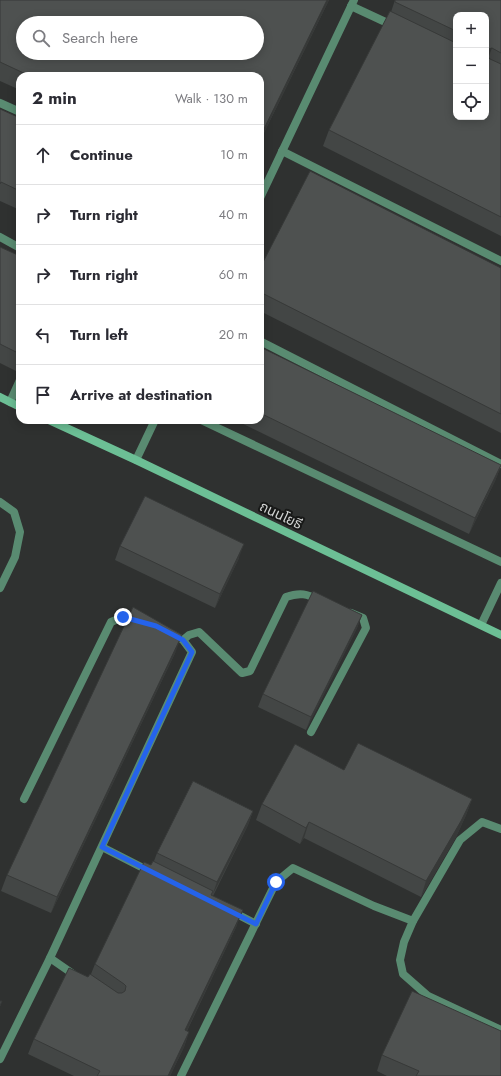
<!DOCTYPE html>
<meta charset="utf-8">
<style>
:root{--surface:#fff;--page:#f2f2f3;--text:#2b2b33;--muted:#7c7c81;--line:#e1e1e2}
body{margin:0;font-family:Jost,"Noto Sans Thai",sans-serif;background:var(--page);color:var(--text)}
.controls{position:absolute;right:12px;top:12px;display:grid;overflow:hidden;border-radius:8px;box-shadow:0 2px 10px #0003}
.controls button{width:36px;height:36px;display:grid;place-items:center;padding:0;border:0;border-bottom:1px solid var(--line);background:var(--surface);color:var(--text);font:20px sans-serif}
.stop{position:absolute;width:12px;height:12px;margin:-9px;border:3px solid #2563eb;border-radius:50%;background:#fff}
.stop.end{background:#2563eb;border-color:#fff;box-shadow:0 1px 4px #0008}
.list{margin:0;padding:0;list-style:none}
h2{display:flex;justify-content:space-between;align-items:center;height:52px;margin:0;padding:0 16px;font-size:17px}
h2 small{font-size:13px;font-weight:400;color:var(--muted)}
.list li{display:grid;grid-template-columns:26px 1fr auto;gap:12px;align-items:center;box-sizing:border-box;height:60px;padding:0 16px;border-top:1px solid var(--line)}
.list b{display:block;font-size:15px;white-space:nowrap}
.list em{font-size:13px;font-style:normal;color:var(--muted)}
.icon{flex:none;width:22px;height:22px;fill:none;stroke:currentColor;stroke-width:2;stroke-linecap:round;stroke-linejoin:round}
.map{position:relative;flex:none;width:501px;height:1076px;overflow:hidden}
.search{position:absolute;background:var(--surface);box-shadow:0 2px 10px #0003;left:16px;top:16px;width:248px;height:44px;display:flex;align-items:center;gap:10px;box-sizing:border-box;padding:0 14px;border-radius:22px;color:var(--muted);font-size:15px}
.panel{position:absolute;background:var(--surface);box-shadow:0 2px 10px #0003;left:16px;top:72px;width:248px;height:352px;border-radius:12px}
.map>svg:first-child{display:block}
</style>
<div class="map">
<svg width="501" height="1076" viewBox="0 0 501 1076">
<rect width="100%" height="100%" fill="#2f3130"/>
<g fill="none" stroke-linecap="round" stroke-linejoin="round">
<g stroke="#598b71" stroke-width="8">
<path d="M 351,6 L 394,26"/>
<path d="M 0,103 L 20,112"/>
<path d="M 282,151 L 501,261"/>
<path d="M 260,198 L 354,0"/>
<path d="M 0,237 L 20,248"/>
<path d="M 260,341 L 501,464"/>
<path d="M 10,402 L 20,380"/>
<path d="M 201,420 L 501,562"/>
<path d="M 136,460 L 155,420"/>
<path d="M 0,502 L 14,512 L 20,532 L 15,557 L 0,588"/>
<path d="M 481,625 L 501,583"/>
<path d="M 183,640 L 189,635 L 199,632 L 242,673 L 250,671 L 286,597 C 300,592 307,594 320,600"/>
<path d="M 311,732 L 366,628 L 363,618 L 351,613"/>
<path d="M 24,799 L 111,622 L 123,617 L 137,621"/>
<path d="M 102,847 L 151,872"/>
<path d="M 231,911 L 256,924"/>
<path d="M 413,921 L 404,942 L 400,960 L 403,974 L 428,996 L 501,1030"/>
<path d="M 50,958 L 76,976"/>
<path d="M 0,1059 L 50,958 L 192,652 L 183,640 L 172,634"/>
<path d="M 181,1076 L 276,882 L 293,868 L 374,906 L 413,921 L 460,840 L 482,822 L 501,829"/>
</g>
<g stroke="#6cbf95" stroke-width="8">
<path d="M 0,397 L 20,407"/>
<path d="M 49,420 L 136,460 L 501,635"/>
</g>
</g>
<g fill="#434645" fill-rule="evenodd">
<path d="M 0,0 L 329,0 L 260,141 L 260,76 L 20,76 L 20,90 L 0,81 Z"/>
<path d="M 395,0 L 501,0 L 501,236 L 323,146 L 329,130 L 391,12 ZM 456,15 L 486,15 L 456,117 Z"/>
<path d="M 0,109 L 20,118 L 20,210 L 0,201 Z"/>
<path d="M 0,247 L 20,256 L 20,373 L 0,363 Z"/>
<path d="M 260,268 L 501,268 L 501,433 L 260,311 Z"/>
<path d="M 260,347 L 501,466 L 495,481 L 469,534 L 235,420 L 260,420 Z"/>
<path d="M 120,546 L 239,558 L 215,608 L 115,560 Z"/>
<path d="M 362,615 L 357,628 L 306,730 L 258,707 L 263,694 Z"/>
<path d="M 176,651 L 51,913 L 1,891 L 7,875 Z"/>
<path d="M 344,770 L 472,799 L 466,815 L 456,837 L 421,897 L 304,838 L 300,844 L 256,820 L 262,804 Z"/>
<path d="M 253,811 L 248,825 L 213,896 L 237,925 L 187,1031 L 189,1032 L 184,1047 L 170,1076 L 74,1076 L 28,1054 L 34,1039 L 91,974 L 95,964 L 151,865 L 154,861 L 157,853 Z"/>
<path d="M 382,1055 L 501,1076 L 387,1076 L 377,1071 Z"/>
</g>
<g fill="#373938">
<path d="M 327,0 L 329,0 L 260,141 L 260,137 Z"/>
<path d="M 492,48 L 486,64 L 486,55 L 488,49 Z"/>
<path d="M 501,466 L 495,481 L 469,534 L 475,518 Z"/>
<path d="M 244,544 L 239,558 L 215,608 L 220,594 Z"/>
<path d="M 362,615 L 357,628 L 306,730 L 311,717 Z"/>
<path d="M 182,635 L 176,651 L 51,913 L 57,897 Z"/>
<path d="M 472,799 L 466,815 L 456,837 L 421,897 L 426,881 Z"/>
<path d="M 253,811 L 248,825 L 212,896 L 217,882 Z"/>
<path d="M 309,822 L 304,838 L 300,844 L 306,828 Z"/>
<path d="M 243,910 L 237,925 L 180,1045 L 185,1030 Z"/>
<path d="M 189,1032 L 184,1047 L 170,1076 L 168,1076 Z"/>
</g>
<g fill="#4e5150" stroke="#373938" fill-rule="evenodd">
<path d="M 0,0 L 327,0 L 260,137 L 260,76 L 30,76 L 0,62 ZM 23,23 L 257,23 L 257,53 L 23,53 Z"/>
<path d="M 395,0 L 501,0 L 501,53 L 492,48 L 488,49 L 486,54 L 490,59 L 501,64 L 501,217 L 329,130 L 390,11 L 456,43 L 456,117 L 486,117 L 486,15 L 456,15 L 456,31 L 395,2 Z"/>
<path d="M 0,109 L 20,118 L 20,191 L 1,182 L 0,184 Z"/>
<path d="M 310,171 L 501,268 L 501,414 L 260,292 L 260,268 Z"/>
<path d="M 0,247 L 20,256 L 20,354 L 0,344 Z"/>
<path d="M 260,347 L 501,465 L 475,518 L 260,413 Z"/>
<path d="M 145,496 L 244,544 L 220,594 L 120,546 Z"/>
<path d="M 313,591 L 362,615 L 311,717 L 263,694 Z"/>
<path d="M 133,607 L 182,635 L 57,897 L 7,875 Z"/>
<path d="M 358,743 L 472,799 L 461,821 L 426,881 L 309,822 L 306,828 L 262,804 L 295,744 L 344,770 Z"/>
<path d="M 193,781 L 253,811 L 217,882 L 157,853 Z"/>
<path d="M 153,861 L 213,891 L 211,895 L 243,910 L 185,1030 L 189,1032 L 168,1076 L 97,1076 L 100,1071 L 34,1039 L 69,968 L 88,977 L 90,974 L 118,993 L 122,993 L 125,991 L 126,986 L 124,984 L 95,964 L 144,862 L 151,865 Z"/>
<path d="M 412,991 L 501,1031 L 501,1076 L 416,1076 L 419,1071 L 382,1055 Z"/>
<path d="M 0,1001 L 2,1001 L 0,1006 Z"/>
</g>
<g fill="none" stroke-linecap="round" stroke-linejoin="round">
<path stroke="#2563eb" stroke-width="5" d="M 123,617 L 156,626 L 183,640 L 192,652 L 102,847 L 256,924 L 276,882"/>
</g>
<g text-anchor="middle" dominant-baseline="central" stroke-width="4" stroke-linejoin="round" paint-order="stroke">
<g font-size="14" fill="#d0d2d1" stroke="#181918">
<text transform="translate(281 515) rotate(26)">ถนนโยธี</text>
</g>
</g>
</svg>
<div class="controls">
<button>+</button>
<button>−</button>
<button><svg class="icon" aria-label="locate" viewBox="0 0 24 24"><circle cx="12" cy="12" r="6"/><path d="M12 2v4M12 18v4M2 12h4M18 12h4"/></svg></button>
</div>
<div class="stop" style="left:276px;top:882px"></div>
<div class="stop end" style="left:123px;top:617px"></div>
<div class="search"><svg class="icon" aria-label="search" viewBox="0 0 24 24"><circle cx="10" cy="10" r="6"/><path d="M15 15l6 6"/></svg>Search here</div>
<section class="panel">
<h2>2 min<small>Walk · 130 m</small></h2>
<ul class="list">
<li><svg class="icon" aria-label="ahead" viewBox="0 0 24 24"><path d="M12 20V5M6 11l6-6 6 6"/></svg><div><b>Continue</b></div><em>10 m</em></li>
<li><svg class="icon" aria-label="right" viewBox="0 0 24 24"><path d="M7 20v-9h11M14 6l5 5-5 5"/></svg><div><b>Turn right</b></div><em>40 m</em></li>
<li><svg class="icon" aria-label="right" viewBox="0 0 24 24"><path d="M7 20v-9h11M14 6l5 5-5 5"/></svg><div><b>Turn right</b></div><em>60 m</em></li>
<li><svg class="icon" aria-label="left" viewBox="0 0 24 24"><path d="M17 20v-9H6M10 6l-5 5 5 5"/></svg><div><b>Turn left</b></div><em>20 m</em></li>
<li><svg class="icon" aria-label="arrive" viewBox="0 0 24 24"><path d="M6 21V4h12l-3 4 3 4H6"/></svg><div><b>Arrive at destination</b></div></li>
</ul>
</section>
</div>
